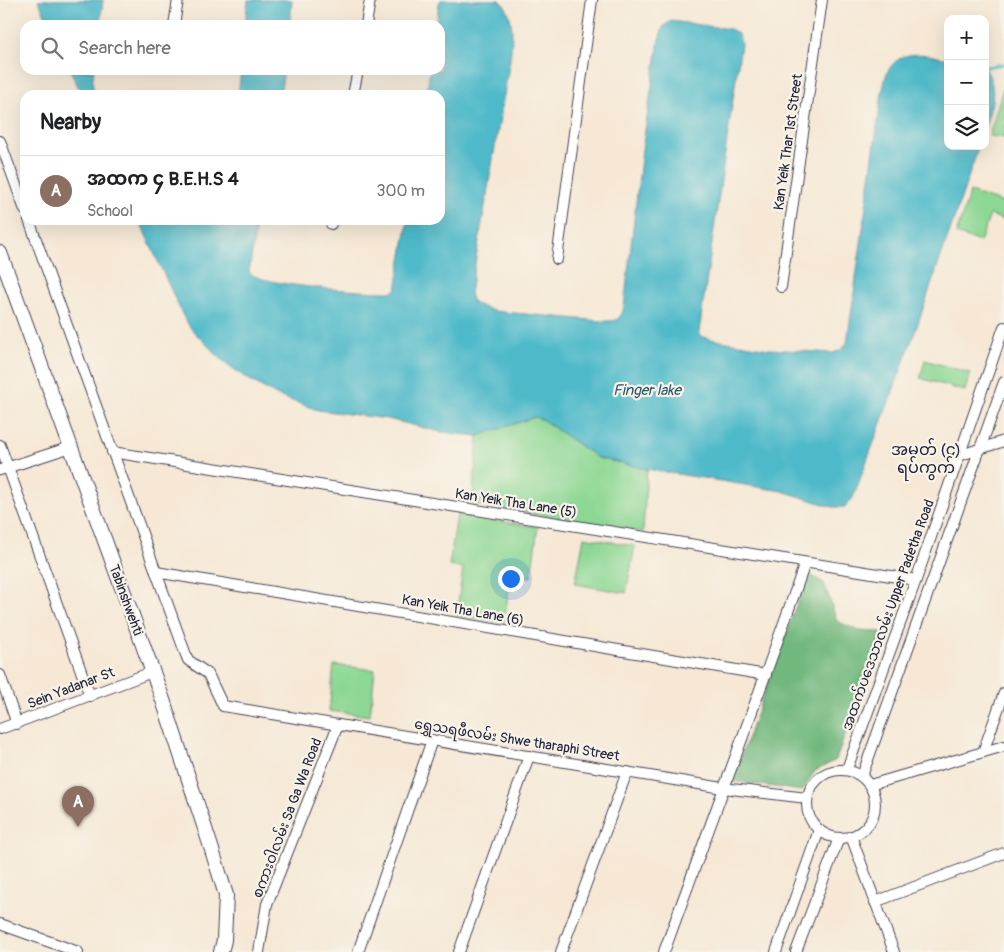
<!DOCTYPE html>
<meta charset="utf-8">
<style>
:root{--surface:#fff;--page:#f6f6f6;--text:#202124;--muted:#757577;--line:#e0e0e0;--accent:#d93025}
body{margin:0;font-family:Pangolin,"Noto Sans Myanmar",sans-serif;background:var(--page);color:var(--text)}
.controls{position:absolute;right:15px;top:15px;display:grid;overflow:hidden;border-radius:10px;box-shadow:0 5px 20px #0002}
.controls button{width:45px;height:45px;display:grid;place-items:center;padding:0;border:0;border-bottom:1px solid var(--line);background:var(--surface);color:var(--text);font:25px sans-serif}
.you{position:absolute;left:510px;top:578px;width:18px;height:18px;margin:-12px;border:4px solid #fff;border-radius:50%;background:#1a73e8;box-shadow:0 0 0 8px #1a73e833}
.badge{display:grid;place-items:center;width:32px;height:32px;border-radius:50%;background:var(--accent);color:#fff;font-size:16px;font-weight:700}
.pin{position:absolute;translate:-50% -41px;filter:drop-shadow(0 1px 2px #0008)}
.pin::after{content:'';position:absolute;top:26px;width:18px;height:15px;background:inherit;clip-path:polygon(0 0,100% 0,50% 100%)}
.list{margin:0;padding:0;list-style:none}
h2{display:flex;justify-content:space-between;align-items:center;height:65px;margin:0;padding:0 20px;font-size:21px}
h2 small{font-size:16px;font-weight:400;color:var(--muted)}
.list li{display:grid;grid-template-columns:32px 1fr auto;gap:15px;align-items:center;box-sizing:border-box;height:70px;padding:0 20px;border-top:1px solid var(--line)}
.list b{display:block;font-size:19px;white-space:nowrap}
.list p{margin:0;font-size:16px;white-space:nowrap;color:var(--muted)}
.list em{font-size:16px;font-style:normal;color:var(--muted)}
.icon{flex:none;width:28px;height:28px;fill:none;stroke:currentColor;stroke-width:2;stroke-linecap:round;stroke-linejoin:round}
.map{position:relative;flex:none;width:1004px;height:952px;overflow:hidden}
.search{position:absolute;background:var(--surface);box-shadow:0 5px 20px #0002;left:20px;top:20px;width:425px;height:55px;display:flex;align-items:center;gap:12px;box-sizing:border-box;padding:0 18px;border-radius:15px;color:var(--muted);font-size:19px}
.panel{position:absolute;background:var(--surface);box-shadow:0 5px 20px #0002;left:20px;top:90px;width:425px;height:135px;border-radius:15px}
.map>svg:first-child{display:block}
</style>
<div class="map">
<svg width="1004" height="952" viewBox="0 0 1004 952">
<rect width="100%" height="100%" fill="#f7f3e8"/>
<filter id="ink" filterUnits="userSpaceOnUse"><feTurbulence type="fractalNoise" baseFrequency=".02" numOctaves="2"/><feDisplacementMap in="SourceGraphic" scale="10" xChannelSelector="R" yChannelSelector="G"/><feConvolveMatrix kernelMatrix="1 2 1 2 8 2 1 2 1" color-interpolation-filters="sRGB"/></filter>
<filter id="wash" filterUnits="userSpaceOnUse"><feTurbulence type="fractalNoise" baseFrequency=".0096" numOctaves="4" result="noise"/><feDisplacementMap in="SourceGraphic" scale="20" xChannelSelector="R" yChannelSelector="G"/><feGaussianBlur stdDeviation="1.12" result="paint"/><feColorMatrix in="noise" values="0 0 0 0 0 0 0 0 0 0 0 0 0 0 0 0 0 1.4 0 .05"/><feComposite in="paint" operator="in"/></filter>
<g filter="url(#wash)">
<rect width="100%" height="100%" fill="#f6e8d5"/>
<g fill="#8cd793" stroke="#577c67">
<path d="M 1004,84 L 1004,138 L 989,136 Z"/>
<path d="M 970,192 L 1004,203 L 1004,220 L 990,215 L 980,242 L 956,234 Z"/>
<path d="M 925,360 L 970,373 L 965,391 L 920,378 Z"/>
<path d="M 535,417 L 543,420 L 598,458 L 647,469 L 643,532 L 472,504 L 478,436 Z"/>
<path d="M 457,515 L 538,527 L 531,577 L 511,575 L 504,623 L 456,616 L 463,568 L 449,566 Z"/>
<path d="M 584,537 L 635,546 L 626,593 L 575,584 Z"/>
<path d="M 334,665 L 375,670 L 370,716 L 329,711 Z"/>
</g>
<path fill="#71b87d" stroke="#4a6d5c" d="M 808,573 L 824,583 L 837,621 L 859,631 L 882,632 L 836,760 L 815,771 L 802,791 L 732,781 Z"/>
<g fill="#4db9c9" stroke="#386e82">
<path d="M 38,0 L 103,0 L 100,25 L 50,25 Z"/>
<path d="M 248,0 L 292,0 L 290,25 L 245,25 Z"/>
<path d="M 441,0 L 500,0 C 516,15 512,41 510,60 L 470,293 L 473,303 L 493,311 L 601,321 C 615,321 620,322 624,307 L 642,150 L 659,40 L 663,27 L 671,21 L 730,29 C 738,32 740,36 741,44 L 699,332 L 701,336 L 710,339 L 769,349 L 833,353 L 841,350 L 847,343 L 882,92 C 884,86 885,78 887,73 C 900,47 925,54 948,59 L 948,146 L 979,146 L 915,332 L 853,498 L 845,507 L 833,507 L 782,491 L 647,469 L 598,458 L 543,420 L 535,417 L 478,436 L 441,432 L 388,419 L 318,410 L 278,396 L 243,376 L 222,360 L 192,330 L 183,316 L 139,220 L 257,220 L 249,272 C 262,287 368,292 391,292 L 396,290 L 408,220 L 440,220 L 440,95 L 426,95 L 430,70 L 440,70 L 440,25 L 436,25 L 439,3 Z"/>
<path d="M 985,68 C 998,88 992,106 985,126 Z"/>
<path d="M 70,70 L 94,70 C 93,80 89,92 102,95 L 82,95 Z"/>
<path d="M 241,70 L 284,70 L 280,95 L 238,95 Z"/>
</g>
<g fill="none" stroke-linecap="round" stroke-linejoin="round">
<path stroke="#4db9c9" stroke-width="3" d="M 985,67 L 1004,64"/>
</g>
</g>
<g filter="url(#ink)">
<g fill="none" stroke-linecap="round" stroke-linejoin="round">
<defs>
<g id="street">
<path d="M 174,25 L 178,0"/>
<path d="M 366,25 L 370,0"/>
<path d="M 353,95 L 358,70"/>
<path d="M 0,141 L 25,210"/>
<path d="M 29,220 L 186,655 L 188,660 L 208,674 L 223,706 L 723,788 L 807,798"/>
<path d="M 331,224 L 332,220"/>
<path d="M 557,259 L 592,0"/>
<path d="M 781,287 L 822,0"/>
<path d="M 0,445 L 90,696"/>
<path d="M 112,452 L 916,580"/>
<path d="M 958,456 L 1004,441"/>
<path d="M 0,470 L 71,447"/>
<path d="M 156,572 L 766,675"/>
<path d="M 0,675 L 17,724"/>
<path d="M 0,729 L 152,672"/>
<path d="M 983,752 L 1004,693"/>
<path d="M 847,769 L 916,580 L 1004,327"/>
<circle cx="841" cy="804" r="34"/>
<path d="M 862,776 L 1004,382"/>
<path d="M 870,785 L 1004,746"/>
<path d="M 851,836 L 894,952"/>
<path d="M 875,902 L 1004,853"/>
<path d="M 0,924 L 78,952"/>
<path d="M 259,952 L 267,904 L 338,725"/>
<path d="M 358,952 L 432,740"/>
<path d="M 459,952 L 529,756"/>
<path d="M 561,952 L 627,772"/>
<path d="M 664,952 C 711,822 760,693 805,563"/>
<path d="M 776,952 L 819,830"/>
<path d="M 796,952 L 839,838"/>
</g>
<path id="secondary" d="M 0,253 L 163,700 L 211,847 L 226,895 L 224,940 L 221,952"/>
</defs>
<use href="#street" stroke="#424052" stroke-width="12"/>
<use href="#secondary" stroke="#424052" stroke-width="16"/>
<use href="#street" stroke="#fff" stroke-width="10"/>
<use href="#secondary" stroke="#fff" stroke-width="14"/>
</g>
</g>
<g text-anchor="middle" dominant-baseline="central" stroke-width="4.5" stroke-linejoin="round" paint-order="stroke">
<g font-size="14" fill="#22223b" stroke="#f7f3e8">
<text transform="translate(788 142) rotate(-82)">Kan Yeik Thar 1st Street</text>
<text transform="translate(516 503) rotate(9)">Kan Yeik Tha Lane (5)</text>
<text transform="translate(126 600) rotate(70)">Tabinshwehti</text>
<text transform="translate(463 610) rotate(10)">Kan Yeik Tha Lane (6)</text>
<text transform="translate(888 615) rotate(-70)">အထက်ပဒေသာလမ်း Upper Padetha Road</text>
<text transform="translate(71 688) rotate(-21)">Sein Yadanar St</text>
<text transform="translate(517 740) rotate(9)">ရွှေသရဖီလမ်း Shwe tharaphi Street</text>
<text transform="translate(287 818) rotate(-69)">စကားဝါလမ်း Sa Ga Wa Road</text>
</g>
<g font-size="15" font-style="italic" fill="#31576d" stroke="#f7f3e8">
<text x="647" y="390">Finger lake</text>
</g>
<g font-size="16" fill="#22223b" stroke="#f7f3e8">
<text x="926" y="450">အမှတ် (၄)<tspan x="926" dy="18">ရပ်ကွက်</tspan></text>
</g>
</g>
</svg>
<div class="controls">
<button>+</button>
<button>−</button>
<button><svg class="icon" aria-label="layers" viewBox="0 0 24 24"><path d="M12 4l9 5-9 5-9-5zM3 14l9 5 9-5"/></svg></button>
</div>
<div class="you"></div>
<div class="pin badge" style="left:78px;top:827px;background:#8d6e63">A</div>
<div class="search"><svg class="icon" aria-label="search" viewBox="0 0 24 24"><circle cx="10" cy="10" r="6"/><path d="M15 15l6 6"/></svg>Search here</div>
<section class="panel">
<h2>Nearby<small></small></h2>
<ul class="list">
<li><span class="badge" style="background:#8d6e63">A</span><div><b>အထက ၄ B.E.H.S 4</b><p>School</p></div><em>300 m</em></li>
</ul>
</section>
</div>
